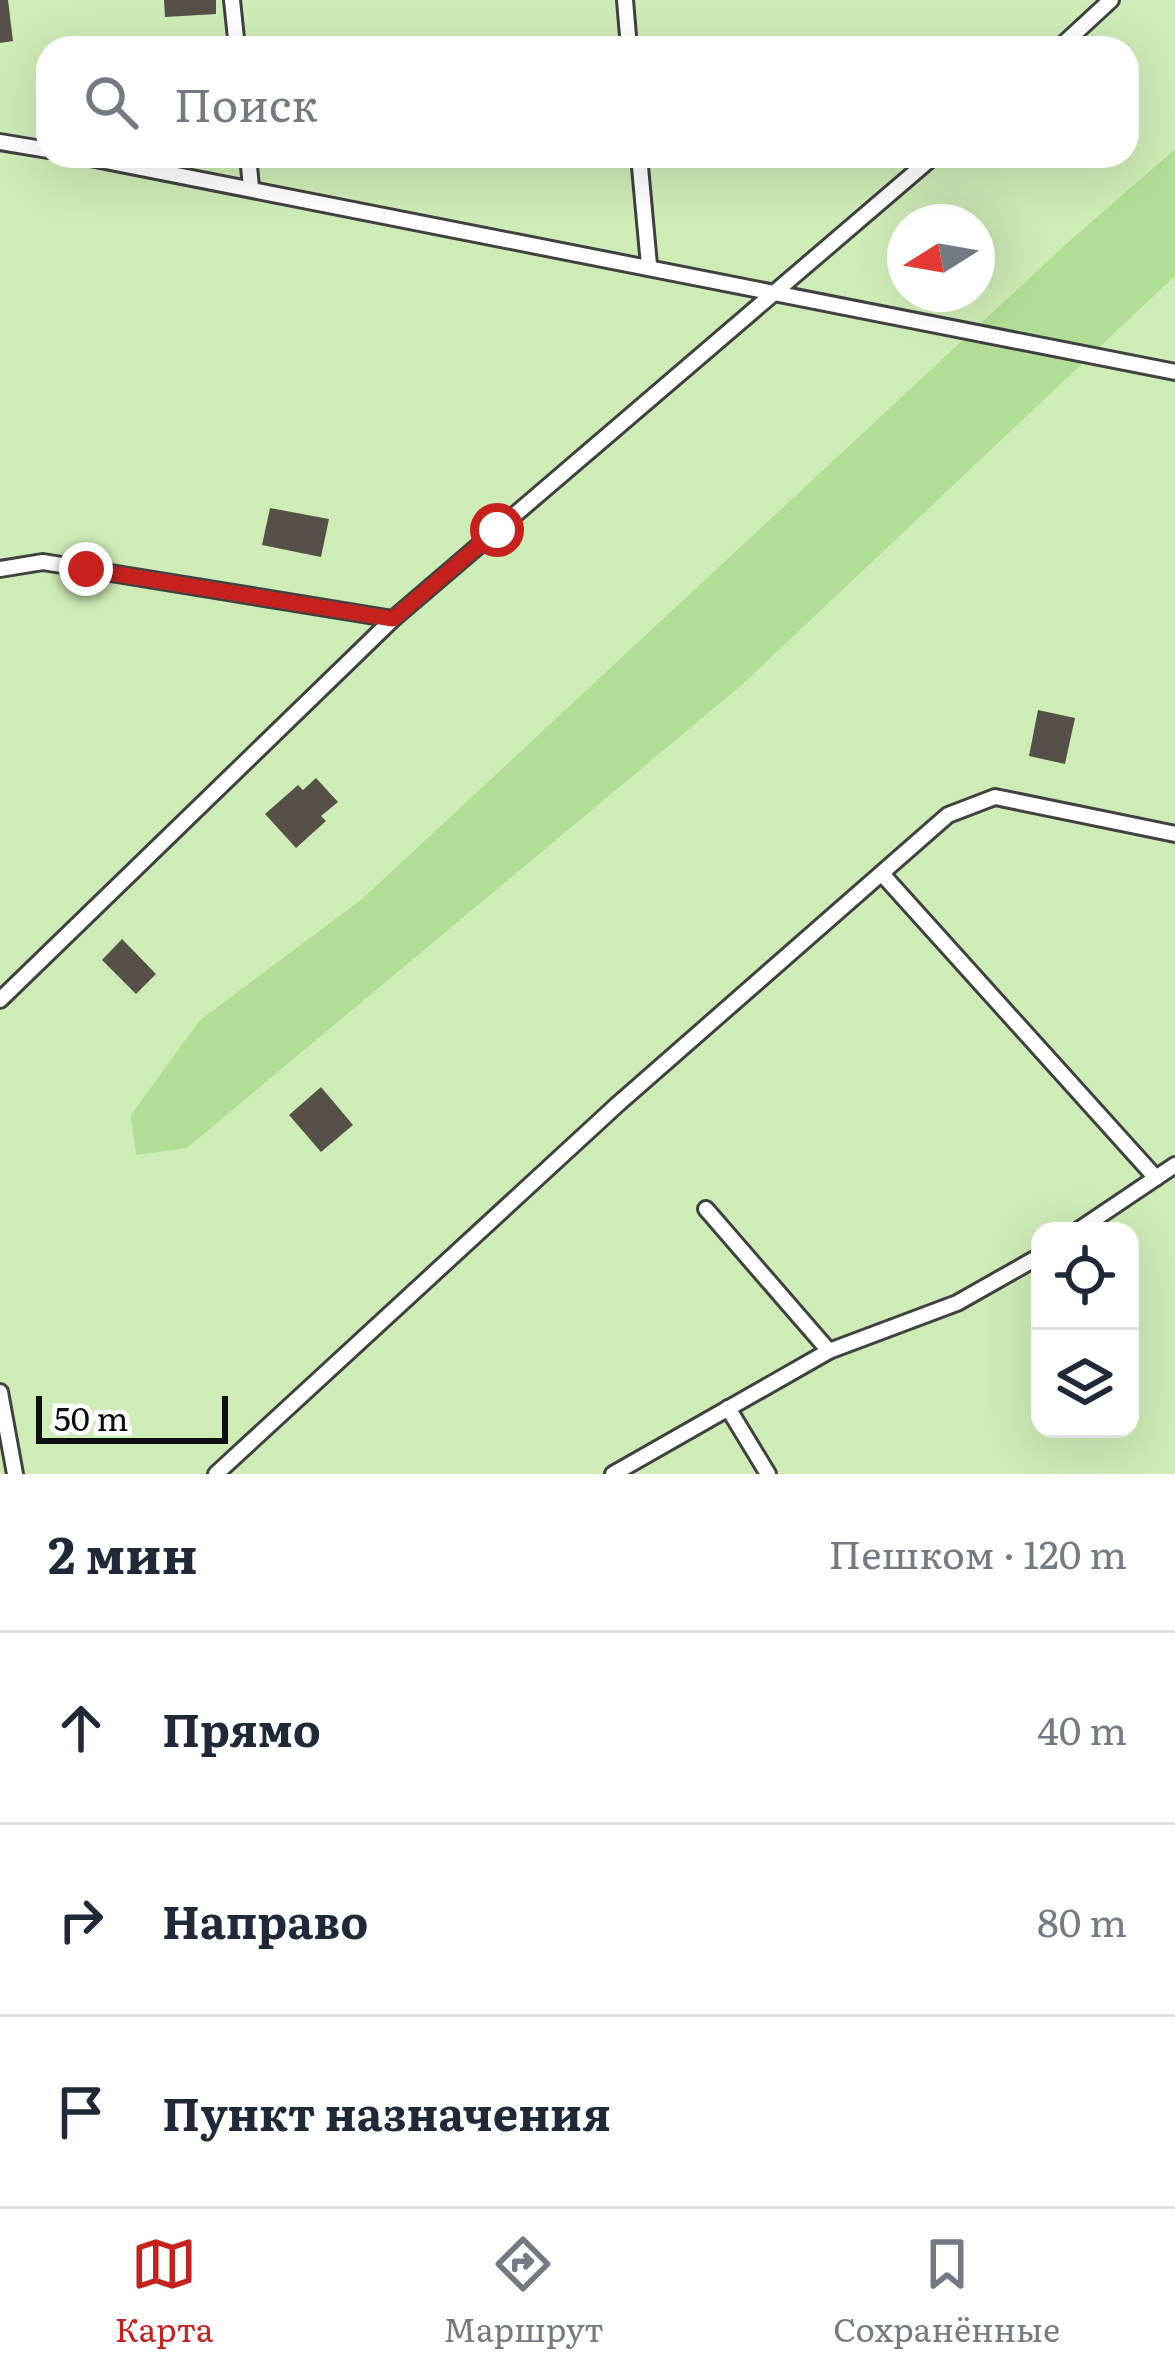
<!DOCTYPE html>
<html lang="ru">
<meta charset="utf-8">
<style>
:root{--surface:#fff;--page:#f2f2f3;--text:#1f2937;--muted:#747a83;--line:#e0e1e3;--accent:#c7211d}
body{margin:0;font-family:Literata,serif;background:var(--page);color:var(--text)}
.controls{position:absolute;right:36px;bottom:36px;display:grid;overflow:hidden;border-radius:24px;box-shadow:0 12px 48px #0002}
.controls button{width:108px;height:108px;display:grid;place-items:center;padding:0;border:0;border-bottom:3px solid var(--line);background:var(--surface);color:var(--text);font:60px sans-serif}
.compass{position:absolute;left:887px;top:204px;width:108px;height:108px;border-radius:50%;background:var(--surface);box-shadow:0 12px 48px #0002;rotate:259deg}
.scale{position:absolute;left:36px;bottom:30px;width:192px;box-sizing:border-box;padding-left:12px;border:6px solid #0e0e0e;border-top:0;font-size:33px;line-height:42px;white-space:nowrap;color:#0e0e0e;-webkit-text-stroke:9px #fff;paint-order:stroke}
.stop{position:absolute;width:36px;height:36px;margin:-27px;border:9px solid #c7211d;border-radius:50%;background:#fff}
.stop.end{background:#c7211d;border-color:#fff;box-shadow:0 3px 12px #0008}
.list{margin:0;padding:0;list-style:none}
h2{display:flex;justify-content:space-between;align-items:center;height:156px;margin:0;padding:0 48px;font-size:51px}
h2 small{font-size:39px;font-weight:400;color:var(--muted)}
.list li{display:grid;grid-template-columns:78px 1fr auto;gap:36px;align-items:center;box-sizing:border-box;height:192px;padding:0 48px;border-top:3px solid var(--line)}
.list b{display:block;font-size:45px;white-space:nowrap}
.list em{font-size:39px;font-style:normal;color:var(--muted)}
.icon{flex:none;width:66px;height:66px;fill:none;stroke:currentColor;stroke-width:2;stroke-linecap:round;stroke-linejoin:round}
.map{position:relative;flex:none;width:1175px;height:1474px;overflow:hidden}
.search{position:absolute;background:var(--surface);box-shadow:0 12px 48px #0002;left:36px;right:36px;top:36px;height:132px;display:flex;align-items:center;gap:30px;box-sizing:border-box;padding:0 42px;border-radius:36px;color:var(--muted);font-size:45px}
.sheet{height:732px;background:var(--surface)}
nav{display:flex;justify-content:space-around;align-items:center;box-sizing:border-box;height:168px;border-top:3px solid var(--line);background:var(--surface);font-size:33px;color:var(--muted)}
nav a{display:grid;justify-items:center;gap:6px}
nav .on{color:var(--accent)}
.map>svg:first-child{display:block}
</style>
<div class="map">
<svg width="1175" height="1474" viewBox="0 0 1175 1474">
<rect width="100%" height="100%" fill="#fffdef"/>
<path fill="#ceecb6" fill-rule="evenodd" d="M 0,0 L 1175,0 L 1175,149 L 1068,242 L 363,898 L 200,1020 L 187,1148 L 742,685 L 1175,276 L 1175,1474 L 0,1474 ZM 48,48 L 1127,48 L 1127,156 L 48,156 ZM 905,222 L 977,222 L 977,294 L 905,294 ZM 1040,1231 L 1130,1231 L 1130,1429 L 1040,1429 Z"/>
<path fill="#b0de94" d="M 1175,149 L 1175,276 L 742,685 L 187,1148 L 136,1155 L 131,1115 L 200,1020 L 363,898 L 1068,242 Z"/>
<g fill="#575049">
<path d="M 0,0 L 8,0 L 13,41 L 0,43 Z"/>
<path d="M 164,0 L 216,0 L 216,14 L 165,17 Z"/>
<path d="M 270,508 L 329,519 L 321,557 L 262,545 Z"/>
<path d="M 1038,710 L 1075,718 L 1065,764 L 1029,756 Z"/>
<path d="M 316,778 L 338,802 L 321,816 L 326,821 L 296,848 L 265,814 L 298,785 L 303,790 Z"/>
<path d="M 122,939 L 156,974 L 136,994 L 102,960 Z"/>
<path d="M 321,1087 L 353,1125 L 321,1152 L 289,1115 Z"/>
</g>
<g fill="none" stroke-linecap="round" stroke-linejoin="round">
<defs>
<g id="lane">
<path d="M 232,0 L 237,48"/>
<path d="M 625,0 L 629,48"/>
<path d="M 1059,48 L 1111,0"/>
<path d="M 0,142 L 48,150"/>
<path d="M 80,156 L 1175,372"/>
<path d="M 248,156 L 251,187"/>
<path d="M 639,156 L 649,265"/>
<path d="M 0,569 L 43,562 L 393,619"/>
<path d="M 883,875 L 1156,1178"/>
<path d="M 0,1000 L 393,619 L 934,156"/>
<path d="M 706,1209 L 829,1351"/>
<path d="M 1077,1231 L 1175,1165"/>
<path d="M 0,1392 L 15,1474"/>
<path d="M 728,1408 L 768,1474"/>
<path d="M 216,1474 L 618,1104 L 948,815 L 995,797 L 1175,834"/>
<path d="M 613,1474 L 829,1351 L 957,1303 L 1040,1256"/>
</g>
</defs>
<use href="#lane" stroke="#414141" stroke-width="20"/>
<use href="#lane" stroke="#fff" stroke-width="14"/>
</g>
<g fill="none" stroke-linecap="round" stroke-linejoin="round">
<path stroke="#c7211d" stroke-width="15" d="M 86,569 L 393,619 L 497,530"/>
</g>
</svg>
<div class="controls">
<button><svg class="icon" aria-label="locate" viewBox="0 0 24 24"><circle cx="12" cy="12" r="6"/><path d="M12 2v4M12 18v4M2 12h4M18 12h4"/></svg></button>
<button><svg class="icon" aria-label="layers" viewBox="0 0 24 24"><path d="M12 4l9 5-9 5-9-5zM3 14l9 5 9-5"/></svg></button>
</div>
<svg class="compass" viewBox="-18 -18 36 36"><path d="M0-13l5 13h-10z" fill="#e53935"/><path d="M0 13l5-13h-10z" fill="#747a83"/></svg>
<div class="scale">50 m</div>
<div class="stop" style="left:497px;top:530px"></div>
<div class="stop end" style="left:86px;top:569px"></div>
<div class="search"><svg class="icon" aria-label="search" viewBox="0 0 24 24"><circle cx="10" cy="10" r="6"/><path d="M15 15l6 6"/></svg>Поиск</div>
</div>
<section class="sheet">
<h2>2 мин<small>Пешком · 120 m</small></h2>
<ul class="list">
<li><svg class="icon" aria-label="ahead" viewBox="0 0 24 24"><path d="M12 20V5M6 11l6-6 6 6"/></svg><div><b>Прямо</b></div><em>40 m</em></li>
<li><svg class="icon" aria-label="right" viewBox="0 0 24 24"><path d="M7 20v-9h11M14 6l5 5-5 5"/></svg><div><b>Направо</b></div><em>80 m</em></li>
<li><svg class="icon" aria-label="arrive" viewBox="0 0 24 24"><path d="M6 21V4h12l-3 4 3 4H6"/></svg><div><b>Пункт назначения</b></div></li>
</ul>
</section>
<nav>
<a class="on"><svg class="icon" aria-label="map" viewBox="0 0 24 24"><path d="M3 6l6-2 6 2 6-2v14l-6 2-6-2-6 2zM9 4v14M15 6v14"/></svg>Карта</a>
<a><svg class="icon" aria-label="directions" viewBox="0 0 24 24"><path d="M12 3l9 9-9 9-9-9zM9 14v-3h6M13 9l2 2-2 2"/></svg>Маршрут</a>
<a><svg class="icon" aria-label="saved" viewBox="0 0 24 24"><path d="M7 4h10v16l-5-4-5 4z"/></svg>Сохранённые</a>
</nav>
